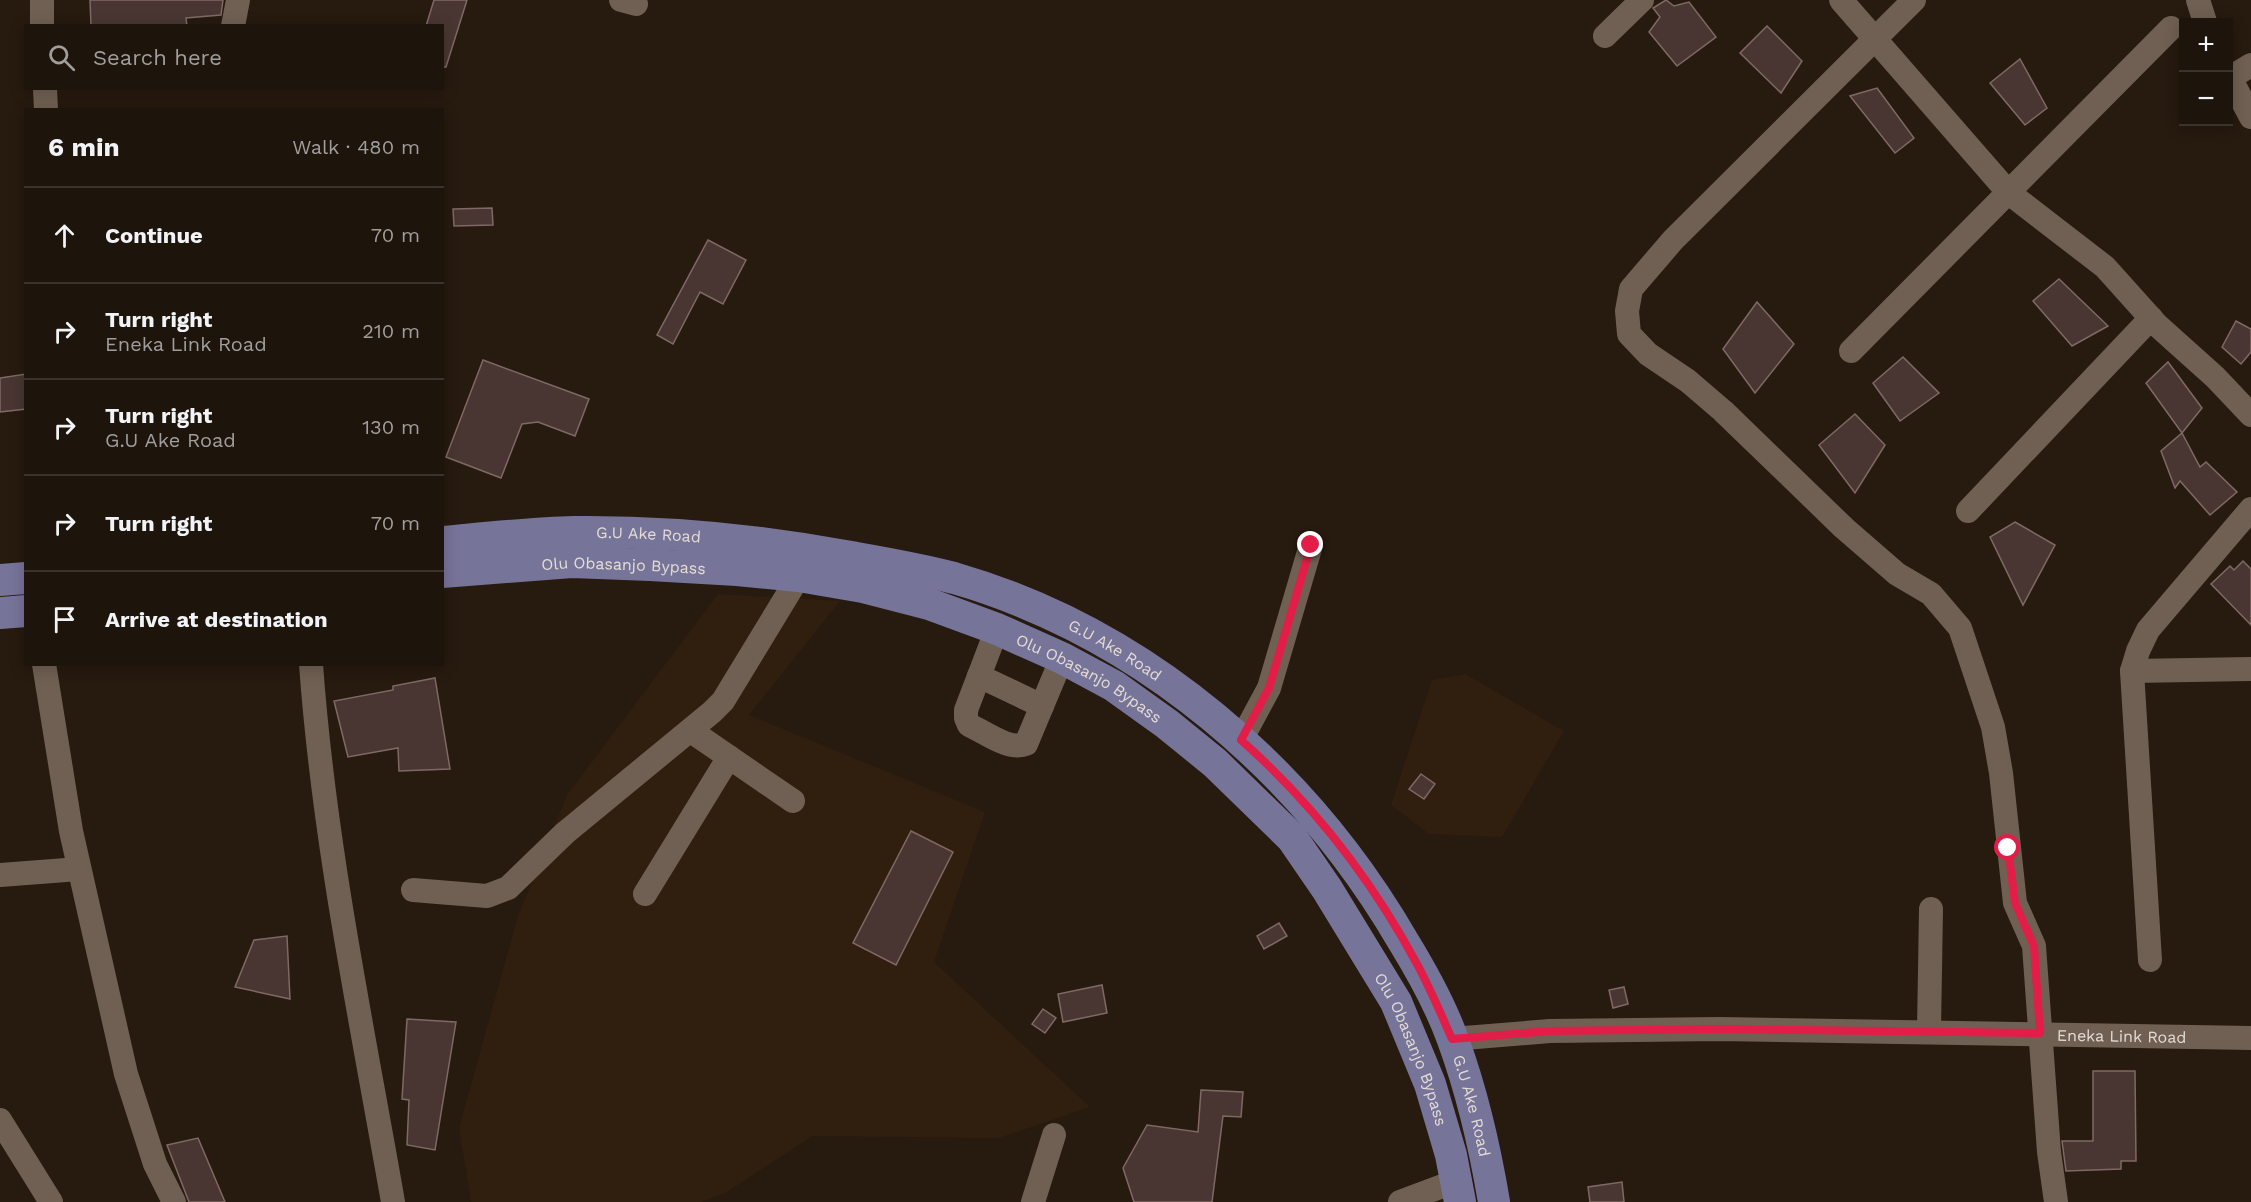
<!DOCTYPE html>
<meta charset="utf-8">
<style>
:root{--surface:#1d140b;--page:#2a2119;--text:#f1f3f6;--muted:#a09e9d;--line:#3b332c}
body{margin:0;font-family:"Work Sans",sans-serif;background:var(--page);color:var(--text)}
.controls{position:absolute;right:18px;top:18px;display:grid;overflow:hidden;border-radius:0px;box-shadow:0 3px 15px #0003}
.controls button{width:54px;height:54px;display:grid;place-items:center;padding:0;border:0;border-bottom:2px solid var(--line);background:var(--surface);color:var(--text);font:30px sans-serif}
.stop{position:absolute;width:18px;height:18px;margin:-14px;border:4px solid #e11d48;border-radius:50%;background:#fff}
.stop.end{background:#e11d48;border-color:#fff;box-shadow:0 2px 6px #0008}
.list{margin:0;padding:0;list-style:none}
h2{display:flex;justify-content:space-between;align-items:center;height:78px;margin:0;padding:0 24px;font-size:26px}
h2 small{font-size:20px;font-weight:400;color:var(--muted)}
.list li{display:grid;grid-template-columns:39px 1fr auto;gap:18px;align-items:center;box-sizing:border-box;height:96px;padding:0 24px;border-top:2px solid var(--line)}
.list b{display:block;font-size:22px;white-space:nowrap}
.list p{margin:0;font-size:20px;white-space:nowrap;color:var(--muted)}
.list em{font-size:20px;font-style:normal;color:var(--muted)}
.icon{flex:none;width:33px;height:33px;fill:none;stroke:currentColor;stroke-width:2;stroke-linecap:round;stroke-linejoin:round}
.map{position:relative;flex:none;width:2251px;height:1202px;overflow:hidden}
.search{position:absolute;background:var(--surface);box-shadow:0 3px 15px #0003;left:24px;top:24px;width:420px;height:66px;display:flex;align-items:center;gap:15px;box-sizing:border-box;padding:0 21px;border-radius:0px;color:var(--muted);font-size:22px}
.panel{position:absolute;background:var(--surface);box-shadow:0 3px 15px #0003;left:24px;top:108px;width:420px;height:558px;border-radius:0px}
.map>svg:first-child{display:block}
</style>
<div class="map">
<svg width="2251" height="1202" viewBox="0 0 2251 1202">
<rect width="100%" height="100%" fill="#271a0f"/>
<g fill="#301f0f">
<path d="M 718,594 L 840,601 L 749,715 L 985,812 L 934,962 L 1090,1107 L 999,1138 L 812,1136 L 727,1192 L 702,1202 L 471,1202 L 459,1128 L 518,916 L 567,795 Z"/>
<path d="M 1465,674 L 1564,731 L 1502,837 L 1429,834 L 1391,805 L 1432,680 Z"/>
</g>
<g fill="#493632" stroke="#7f6965" stroke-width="1.5">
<path d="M 90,0 L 223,0 L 221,15 L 186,18 L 187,26 L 91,26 Z"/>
<path d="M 434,0 L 467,0 L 446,67 L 442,67 L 442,26 L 426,26 Z"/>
<path d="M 1666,0 L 1674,6 L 1689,2 L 1716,37 L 1677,66 L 1649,32 L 1660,17 L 1653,8 Z"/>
<path d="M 1767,26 L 1802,61 L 1781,93 L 1740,53 Z"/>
<path d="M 2020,59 L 2047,108 L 2025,125 L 1990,83 Z"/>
<path d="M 1877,88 L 1914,138 L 1895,153 L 1850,96 Z"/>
<path d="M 492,208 L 493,225 L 454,226 L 453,209 Z"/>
<path d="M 708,240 L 746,260 L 723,304 L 700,292 L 673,344 L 657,335 Z"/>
<path d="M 2059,279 L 2108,326 L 2072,346 L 2033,301 Z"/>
<path d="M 1757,302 L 1794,344 L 1755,393 L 1723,349 Z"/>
<path d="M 2236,321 L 2251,329 L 2251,352 L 2241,364 L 2222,347 Z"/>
<path d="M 1903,357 L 1939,393 L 1900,421 L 1873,383 Z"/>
<path d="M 483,360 L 589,399 L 575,436 L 538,422 L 522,424 L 501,478 L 446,457 Z"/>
<path d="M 2168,362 L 2202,408 L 2182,433 L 2146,383 Z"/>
<path d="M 26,374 L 26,409 L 0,412 L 0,378 Z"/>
<path d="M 1855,414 L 1885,445 L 1855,493 L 1819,445 Z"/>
<path d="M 2182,433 L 2200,467 L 2206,462 L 2237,492 L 2210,515 L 2180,481 L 2175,488 L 2161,451 Z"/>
<path d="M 2015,522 L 2055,545 L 2023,605 L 1990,537 Z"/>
<path d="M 2243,561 L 2251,569 L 2251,625 L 2211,584 L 2230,566 L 2234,570 Z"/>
<path d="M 435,678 L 450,769 L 399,771 L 398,748 L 348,757 L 334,701 L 393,690 L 393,686 Z"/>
<path d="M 1421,774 L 1435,784 L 1424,799 L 1409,789 Z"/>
<path d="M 911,831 L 953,852 L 896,965 L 853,943 Z"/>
<path d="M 1279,923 L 1287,936 L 1264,949 L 1257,936 Z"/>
<path d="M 287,936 L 290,999 L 235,987 L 254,940 Z"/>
<path d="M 1102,985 L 1107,1013 L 1063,1022 L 1058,994 Z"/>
<path d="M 1624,987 L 1628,1004 L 1613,1008 L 1609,990 Z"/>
<path d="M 1043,1009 L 1056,1018 L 1045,1033 L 1032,1024 Z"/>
<path d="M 407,1019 L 456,1022 L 435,1150 L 407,1145 L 409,1100 L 402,1099 Z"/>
<path d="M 2093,1071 L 2135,1071 L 2136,1161 L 2121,1161 L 2121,1169 L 2066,1171 L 2062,1141 L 2093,1141 Z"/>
<path d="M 1201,1090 L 1243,1092 L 1241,1117 L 1223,1116 L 1212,1202 L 1134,1202 L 1123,1168 L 1147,1125 L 1198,1132 Z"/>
<path d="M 198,1138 L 225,1202 L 189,1202 L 167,1145 Z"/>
<path d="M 1622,1182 L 1624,1202 L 1590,1202 L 1588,1187 Z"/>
</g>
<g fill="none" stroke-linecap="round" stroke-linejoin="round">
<g stroke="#706053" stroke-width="24">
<path d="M 42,0 L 42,26"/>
<path d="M 621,0 L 636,4"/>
<path d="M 1841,0 L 2009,193 L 2105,267 L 2157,325 L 2215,377 L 2251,415"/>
<path d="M 1914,0 L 1673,240 L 1631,289 L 1627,311 L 1629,334 L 1648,354 L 1688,381 L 1723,411 L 1844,528 L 1897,574 L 1931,594 L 1960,628 L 1993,727 L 2001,773 L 2015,903 L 2034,946 L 2049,1152 L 2056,1202"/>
<path d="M 2198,0 L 2205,22"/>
<path d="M 233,26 L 238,0"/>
<path d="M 1605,36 L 1642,0"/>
<path d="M 2228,74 L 2251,117"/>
<path d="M 2230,78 L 2251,65"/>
<path d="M 45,88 L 46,110"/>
<path d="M 1851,351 L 2171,28"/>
<path d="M 1968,511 L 2151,318"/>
<path d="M 997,629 L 966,710 L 966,718 L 969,725 C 985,732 1009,751 1026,744 L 1062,658"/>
<path d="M 44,664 L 71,831 L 126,1074 L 155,1164 L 174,1202"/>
<path d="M 311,664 C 324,845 362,1024 393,1202"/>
<path d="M 2132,671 L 2251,669"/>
<path d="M 979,676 L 1042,706"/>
<path d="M 691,731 L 793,801"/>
<path d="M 1241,740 L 1269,688 L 1311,545"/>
<path d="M 0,875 L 79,869"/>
<path d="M 413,890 L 487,896 L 508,888 L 565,833 L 712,712 L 723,701 L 799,576"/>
<path d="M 645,894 L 729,757"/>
<path d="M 2150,960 L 2132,671 L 2138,651 L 2148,630 L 2251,509"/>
<path d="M 1929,1031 L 1931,909"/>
<path id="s1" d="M 1452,1039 L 1550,1031 L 1719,1029 L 2251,1038"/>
<path d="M 0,1120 L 51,1202"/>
<path d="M 1033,1202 L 1054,1135"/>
<path d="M 1400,1202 L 1456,1181"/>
</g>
<g stroke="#77749a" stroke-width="32">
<path id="s2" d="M 442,542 C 486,538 531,533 574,532 C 667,531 760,540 851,557 C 885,563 920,569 954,578 C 1144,633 1304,771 1403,941 C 1422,972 1441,1006 1453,1040 C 1472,1092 1485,1148 1494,1202"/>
<path id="s3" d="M 442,572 L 572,562 L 650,565 L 737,570 L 799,576 L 863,587 L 929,604 L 997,629 L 1062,658 L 1114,686 L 1167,724 L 1215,763 L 1292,838 L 1327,889 L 1396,1002 L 1430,1084 L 1451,1155 L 1460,1202"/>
<path d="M 0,580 L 26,578"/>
<path d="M 0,613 L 26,611"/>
</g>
</g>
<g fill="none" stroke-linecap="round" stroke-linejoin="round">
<path stroke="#e11d48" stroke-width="8" d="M 1311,545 L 1269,688 L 1241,740 C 1312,803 1372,880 1417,964 C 1430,988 1441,1014 1452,1039 L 1550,1031 L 1719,1029 L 2040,1033 L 2034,946 L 2015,903 L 2008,848"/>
</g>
<g text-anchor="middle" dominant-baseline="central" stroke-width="6" stroke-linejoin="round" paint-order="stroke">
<g font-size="16" fill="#e4dbd3" stroke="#271a0f">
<text stroke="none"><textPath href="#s2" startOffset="207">G.U Ake Road</textPath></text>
<text stroke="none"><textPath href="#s3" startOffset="182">Olu Obasanjo Bypass</textPath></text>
<text stroke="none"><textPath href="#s2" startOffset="693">G.U Ake Road</textPath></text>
<text stroke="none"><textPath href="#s3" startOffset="668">Olu Obasanjo Bypass</textPath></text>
<text stroke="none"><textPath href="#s1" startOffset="670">Eneka Link Road</textPath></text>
<text stroke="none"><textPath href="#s3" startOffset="1172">Olu Obasanjo Bypass</textPath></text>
<text stroke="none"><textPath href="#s2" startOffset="1287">G.U Ake Road</textPath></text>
</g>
</g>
</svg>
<div class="controls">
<button>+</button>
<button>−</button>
</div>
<div class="stop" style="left:2008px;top:848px"></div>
<div class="stop end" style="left:1311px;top:545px"></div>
<div class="search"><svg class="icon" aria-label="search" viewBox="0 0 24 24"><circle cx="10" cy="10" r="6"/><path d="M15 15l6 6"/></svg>Search here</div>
<section class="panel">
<h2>6 min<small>Walk · 480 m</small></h2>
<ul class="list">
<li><svg class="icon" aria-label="ahead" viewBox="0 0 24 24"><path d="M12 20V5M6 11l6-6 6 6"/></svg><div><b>Continue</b></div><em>70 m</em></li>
<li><svg class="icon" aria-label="right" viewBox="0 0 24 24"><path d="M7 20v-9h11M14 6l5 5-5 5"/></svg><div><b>Turn right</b><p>Eneka Link Road</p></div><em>210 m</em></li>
<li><svg class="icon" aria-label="right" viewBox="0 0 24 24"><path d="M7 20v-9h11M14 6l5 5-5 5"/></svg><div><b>Turn right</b><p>G.U Ake Road</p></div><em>130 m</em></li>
<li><svg class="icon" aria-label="right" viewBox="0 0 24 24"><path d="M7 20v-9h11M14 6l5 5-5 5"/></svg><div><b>Turn right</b></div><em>70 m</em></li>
<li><svg class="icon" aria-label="arrive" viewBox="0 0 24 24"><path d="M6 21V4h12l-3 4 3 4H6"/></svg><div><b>Arrive at destination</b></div></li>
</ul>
</section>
</div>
